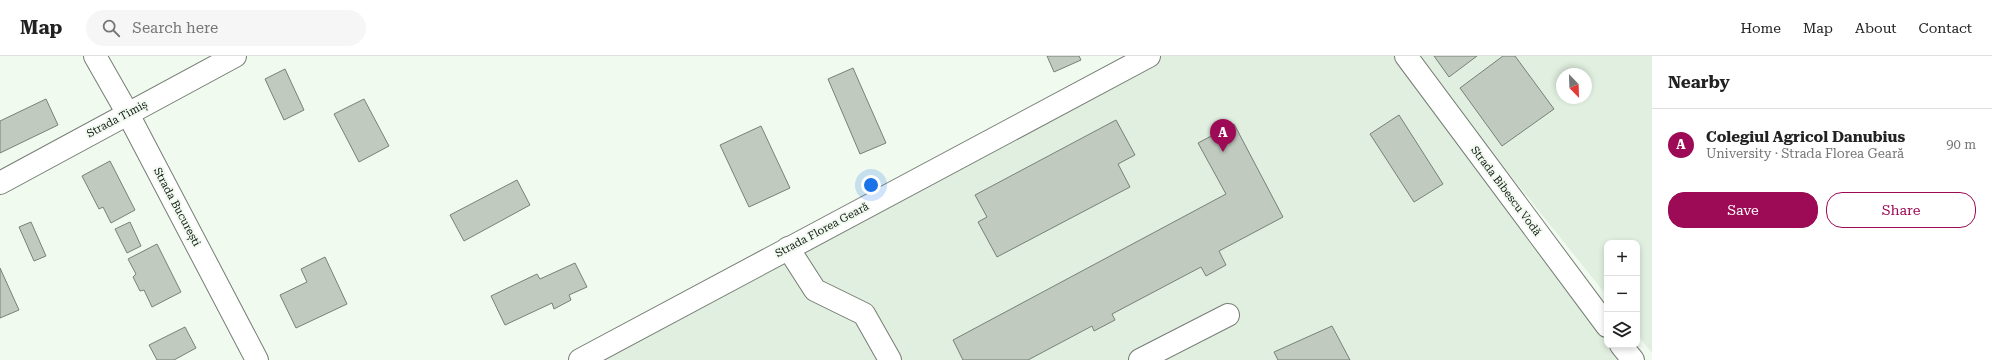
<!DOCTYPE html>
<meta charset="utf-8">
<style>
:root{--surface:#fff;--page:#f6f6f6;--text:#222;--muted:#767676;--line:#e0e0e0;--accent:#9d0a55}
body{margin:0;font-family:"Roboto Serif",serif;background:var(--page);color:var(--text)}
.controls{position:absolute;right:12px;bottom:12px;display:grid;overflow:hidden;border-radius:8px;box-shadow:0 2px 6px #0003}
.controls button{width:36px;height:36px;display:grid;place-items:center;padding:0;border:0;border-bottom:1px solid var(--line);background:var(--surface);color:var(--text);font:20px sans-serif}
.compass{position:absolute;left:1556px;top:12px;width:36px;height:36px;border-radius:50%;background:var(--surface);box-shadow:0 2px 6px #0003;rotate:157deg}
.you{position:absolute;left:871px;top:129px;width:14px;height:14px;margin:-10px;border:3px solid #fff;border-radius:50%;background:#1a73e8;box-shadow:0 0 0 6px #1a73e833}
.badge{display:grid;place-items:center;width:26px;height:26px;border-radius:50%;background:var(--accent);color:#fff;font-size:13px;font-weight:700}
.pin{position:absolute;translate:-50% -33px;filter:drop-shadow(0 1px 2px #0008)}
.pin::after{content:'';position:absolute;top:21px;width:14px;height:12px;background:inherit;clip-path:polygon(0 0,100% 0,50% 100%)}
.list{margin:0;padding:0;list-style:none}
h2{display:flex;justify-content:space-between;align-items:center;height:52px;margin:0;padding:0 16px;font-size:17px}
h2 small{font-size:13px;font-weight:400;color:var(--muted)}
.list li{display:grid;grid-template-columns:26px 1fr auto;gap:12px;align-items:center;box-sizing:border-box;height:72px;padding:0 16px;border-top:1px solid var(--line)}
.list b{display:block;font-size:15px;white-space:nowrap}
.list p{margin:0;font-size:13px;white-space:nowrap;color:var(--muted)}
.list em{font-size:13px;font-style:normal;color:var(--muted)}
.actions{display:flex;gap:8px;padding:12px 16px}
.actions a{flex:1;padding:9px 0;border:1px solid var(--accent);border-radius:16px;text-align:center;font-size:14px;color:var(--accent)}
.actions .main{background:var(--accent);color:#fff}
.icon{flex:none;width:22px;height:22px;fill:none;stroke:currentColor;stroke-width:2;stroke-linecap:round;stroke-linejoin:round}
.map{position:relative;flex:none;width:1652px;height:304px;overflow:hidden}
header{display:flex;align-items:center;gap:24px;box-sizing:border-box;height:56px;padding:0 20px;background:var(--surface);border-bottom:1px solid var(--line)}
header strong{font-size:19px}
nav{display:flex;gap:22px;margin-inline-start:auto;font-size:14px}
.search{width:280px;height:36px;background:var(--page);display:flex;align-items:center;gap:10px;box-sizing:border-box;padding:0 14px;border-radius:22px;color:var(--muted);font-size:15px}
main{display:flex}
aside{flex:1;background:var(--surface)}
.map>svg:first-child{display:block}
</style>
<header>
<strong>Map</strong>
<div class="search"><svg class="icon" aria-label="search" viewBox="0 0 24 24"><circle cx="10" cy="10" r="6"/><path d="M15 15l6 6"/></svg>Search here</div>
<nav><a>Home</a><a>Map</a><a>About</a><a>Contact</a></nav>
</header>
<main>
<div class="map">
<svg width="1652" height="304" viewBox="0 0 1652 304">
<rect width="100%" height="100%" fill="#f0faef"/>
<g fill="#e0efdf" fill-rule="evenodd">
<path d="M 1149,0 L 1406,0 L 1607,270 L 1607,289 L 1621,289 L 1633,304 L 580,304 Z"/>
<path d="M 1415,0 L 1652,0 L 1652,297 L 1637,278 L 1637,187 L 1607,187 L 1607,240 ZM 1562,18 L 1586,18 L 1586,42 L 1562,42 Z"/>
</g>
<g fill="#c0cabf" stroke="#788177">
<path d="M 1047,0 L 1079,0 L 1081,4 L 1054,16 Z"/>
<path d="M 1434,0 L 1477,0 L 1449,21 Z"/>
<path d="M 1503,0 L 1515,0 L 1554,53 L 1502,90 L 1460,32 Z"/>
<path d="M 853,12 L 886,87 L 860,98 L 828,23 Z"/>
<path d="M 285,13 L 304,54 L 284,64 L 265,23 Z"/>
<path d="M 46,43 L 58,69 L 0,97 L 0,65 Z"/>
<path d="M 364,43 L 389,90 L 359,106 L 334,58 Z"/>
<path d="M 1399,59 L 1443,128 L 1414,146 L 1370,78 Z"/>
<path d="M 1116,64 L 1135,99 L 1118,108 L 1130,131 L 997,201 L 978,166 L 987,161 L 975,139 Z"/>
<path d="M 1234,68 L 1283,161 L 1219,195 L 1226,209 L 1206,220 L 1201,211 L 1112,258 L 1115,264 L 1094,275 L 1092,270 L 1028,304 L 963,304 L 953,284 L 1226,138 L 1198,87 Z"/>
<path d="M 761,70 L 790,132 L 749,151 L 720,89 Z"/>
<path d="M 110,105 L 135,154 L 111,167 L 103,151 L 99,153 L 82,120 Z"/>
<path d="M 517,124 L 530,149 L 464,185 L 450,159 Z"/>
<path d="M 31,166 L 46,200 L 34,205 L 19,171 Z"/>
<path d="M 130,166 L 141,190 L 127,197 L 115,173 Z"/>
<path d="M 157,188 L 181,236 L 152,251 L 144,234 L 140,235 L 133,221 L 136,218 L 128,203 Z"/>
<path d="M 325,201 L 347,248 L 296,272 L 280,239 L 307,226 L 301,213 Z"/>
<path d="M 575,207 L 587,231 L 569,239 L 571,244 L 554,253 L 552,247 L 505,269 L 491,240 L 537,218 L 540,223 Z"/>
<path d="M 0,212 L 19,254 L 0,262 Z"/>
<path d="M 1332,270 L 1350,304 L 1278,304 L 1274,296 Z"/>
<path d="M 185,271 L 196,292 L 174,304 L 157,304 L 149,289 Z"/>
</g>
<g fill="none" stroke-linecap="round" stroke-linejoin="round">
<defs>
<g id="minor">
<path d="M 95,0 L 128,58 L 257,304"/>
<path d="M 1406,0 L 1607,270"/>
<path d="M 0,127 L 235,0"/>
<path d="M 788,192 L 815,234 L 864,258 L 890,304"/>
<path d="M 1621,289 L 1633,304"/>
<path d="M 580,304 L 1149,0"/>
<path d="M 1140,304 L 1228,259"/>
</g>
</defs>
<use href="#minor" stroke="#757d74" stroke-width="24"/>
<use href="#minor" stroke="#fff" stroke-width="22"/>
</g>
<g text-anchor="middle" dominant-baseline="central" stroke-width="4" stroke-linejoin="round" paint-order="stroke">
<g font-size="11" fill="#161916" stroke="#f0faef">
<text transform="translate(117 63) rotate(-28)">Strada Timiș</text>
<text transform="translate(1506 135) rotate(53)">Strada Bibescu Vodă</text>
<text transform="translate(177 151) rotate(62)">Strada București</text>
<text transform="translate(822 174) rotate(-28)">Strada Florea Geară</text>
</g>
</g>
</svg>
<div class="controls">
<button>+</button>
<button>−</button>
<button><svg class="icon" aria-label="layers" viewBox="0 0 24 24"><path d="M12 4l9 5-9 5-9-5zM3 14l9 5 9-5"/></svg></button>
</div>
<svg class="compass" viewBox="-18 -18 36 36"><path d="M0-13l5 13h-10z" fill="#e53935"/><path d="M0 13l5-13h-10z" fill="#767676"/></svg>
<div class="you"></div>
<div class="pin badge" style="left:1223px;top:96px">A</div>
</div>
<aside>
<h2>Nearby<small></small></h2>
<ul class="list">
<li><span class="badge">A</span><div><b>Colegiul Agricol Danubius</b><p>University · Strada Florea Geară</p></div><em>90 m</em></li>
</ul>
<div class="actions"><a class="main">Save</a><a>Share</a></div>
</aside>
</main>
